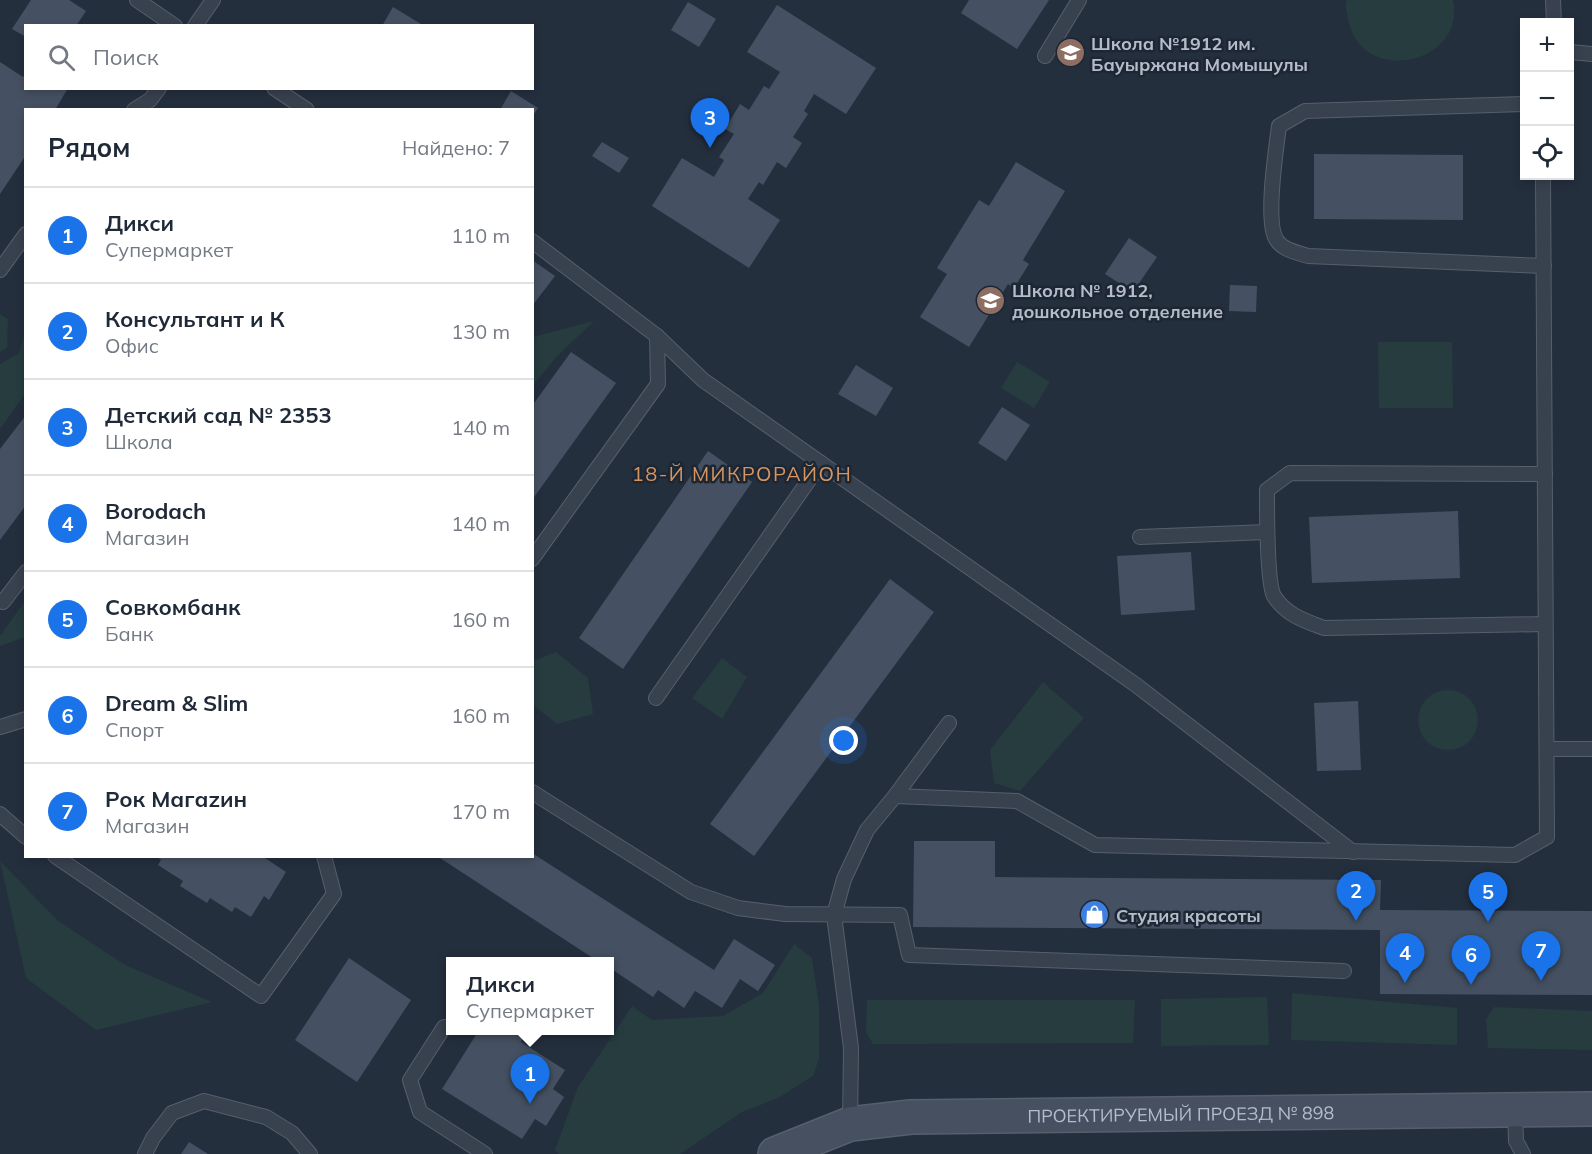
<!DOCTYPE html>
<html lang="ru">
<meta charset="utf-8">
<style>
:root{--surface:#fff;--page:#f6f6f7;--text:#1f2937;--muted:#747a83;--line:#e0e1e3;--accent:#1a73e8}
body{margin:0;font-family:Mulish,sans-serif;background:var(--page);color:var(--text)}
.controls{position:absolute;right:18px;top:18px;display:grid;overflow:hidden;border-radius:0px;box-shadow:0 3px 9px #0003}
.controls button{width:54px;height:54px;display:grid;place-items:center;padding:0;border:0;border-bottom:2px solid var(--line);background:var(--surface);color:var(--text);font:30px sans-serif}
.you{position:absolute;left:844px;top:741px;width:21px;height:21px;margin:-15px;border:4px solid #fff;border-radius:50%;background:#1a73e8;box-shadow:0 0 0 9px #1a73e833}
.badge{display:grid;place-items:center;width:39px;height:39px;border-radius:50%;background:var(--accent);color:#fff;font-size:20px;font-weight:700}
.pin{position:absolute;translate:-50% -50px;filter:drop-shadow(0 2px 3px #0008)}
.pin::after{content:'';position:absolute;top:32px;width:21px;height:18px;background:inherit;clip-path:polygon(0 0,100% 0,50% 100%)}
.popup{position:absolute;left:446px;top:957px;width:168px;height:78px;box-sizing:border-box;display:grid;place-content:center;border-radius:0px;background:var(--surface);filter:drop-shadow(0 2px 4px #0005);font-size:20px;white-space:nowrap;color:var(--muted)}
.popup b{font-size:22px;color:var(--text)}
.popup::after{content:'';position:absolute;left:50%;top:100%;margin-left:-12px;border:12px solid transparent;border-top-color:var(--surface)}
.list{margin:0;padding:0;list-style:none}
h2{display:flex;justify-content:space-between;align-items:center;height:78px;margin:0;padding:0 24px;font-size:26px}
h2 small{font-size:20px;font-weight:400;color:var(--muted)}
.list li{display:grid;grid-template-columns:39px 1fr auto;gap:18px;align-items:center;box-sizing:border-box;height:96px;padding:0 24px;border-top:2px solid var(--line)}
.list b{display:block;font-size:22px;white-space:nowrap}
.list p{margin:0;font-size:20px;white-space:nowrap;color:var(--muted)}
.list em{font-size:20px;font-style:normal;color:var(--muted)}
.icon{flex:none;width:33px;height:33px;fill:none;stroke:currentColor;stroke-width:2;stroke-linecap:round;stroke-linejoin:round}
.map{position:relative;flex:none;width:1592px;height:1154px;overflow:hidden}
.search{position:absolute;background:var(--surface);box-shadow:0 3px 9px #0003;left:24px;top:24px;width:510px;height:66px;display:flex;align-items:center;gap:15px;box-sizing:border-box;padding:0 21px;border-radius:0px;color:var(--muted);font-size:22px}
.panel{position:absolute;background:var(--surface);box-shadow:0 3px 9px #0003;left:24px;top:108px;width:510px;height:750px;border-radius:0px}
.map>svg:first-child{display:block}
</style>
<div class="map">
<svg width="1592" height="1154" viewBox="0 0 1592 1154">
<rect width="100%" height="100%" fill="#242f3e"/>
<g fill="#263c3f">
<path d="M 1347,0 L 1453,0 C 1467,64 1363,86 1349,23 C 1348,15 1344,7 1347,0 Z"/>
<path d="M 0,314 L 8,319 L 7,348 L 0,352 Z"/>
<path d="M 594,321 L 558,355 L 533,385 L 533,337 Z"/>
<path d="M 25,333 L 25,394 L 0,429 L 0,364 L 19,353 Z"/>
<path d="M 1378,342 L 1452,342 L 1453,408 L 1379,408 Z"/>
<path d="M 1017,362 L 1050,382 L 1034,408 L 1001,388 Z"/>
<path d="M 25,601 L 25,637 L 0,646 L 0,636 Z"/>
<path d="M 556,652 L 588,678 L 593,714 L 557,724 L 532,704 L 533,661 Z"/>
<path d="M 722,658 L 747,677 L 722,719 L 692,698 Z"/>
<path d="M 1043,682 L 1084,718 L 1020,791 L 994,783 L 990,750 Z"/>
<circle cx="1448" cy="720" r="30"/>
<path d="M 0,861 L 57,920 L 125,965 L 212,1002 L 96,1030 L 26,978 Z"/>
<path d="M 794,944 L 812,958 L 819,1006 L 819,1059 L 813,1076 L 778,1098 L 742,1112 L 680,1154 L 559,1154 L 555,1150 L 578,1087 L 632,1006 L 652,1020 L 723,1016 L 763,993 Z"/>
<path d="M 1292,993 L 1457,1008 L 1457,1045 L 1291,1040 Z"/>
<path d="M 1267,997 L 1269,1045 L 1161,1046 L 1161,999 Z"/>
<path d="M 867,1000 L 1135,1000 L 1133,1043 L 873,1044 L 866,1032 Z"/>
<path d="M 1494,1007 L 1592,1011 L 1592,1050 L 1488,1048 L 1486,1019 Z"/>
</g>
<g fill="#455162">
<path d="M 31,0 L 69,0 L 86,11 L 76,26 L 26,26 L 26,37 L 12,29 Z"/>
<path d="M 969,0 L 1049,0 L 1017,49 L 961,13 Z"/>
<path d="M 688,2 L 716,19 L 699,47 L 671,30 Z"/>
<path d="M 777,5 L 876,68 L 846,114 L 814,94 L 804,111 L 808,114 L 793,137 L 802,143 L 786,168 L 777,162 L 763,185 L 759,182 L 748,199 L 780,220 L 749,268 L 652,206 L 682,158 L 714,177 L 724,160 L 719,157 L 734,134 L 725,129 L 740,104 L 749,110 L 764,86 L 769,89 L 780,72 L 747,52 Z"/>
<path d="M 393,7 L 421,24 L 420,26 L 382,26 Z"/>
<path d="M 0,62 L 23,77 L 26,72 L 26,88 L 68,88 L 55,110 L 26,110 L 26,155 L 0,194 Z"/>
<path d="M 511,91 L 538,108 L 532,117 L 532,110 L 500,110 Z"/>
<path d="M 602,142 L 629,158 L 619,173 L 592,156 Z"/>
<path d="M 1314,154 L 1463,155 L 1463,220 L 1314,219 Z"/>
<path d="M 1016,162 L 1065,191 L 1023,260 L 1029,264 L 1014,288 L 1008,284 L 969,347 L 920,317 L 947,274 L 937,268 L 979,200 L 989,206 Z"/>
<path d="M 1129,238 L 1157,257 L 1133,292 L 1105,274 Z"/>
<path d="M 532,260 L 555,276 L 532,306 Z"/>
<path d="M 1230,285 L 1257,286 L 1256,312 L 1229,311 Z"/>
<path d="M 571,352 L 616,383 L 532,500 L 532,406 Z"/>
<path d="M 856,365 L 893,388 L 876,416 L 838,394 Z"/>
<path d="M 1002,407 L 1030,425 L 1006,461 L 978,443 Z"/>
<path d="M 26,415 L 26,505 L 0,540 L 0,449 Z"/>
<path d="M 708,451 L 752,482 L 623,669 L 579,638 Z"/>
<path d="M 1458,511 L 1460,578 L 1312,583 L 1309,517 Z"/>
<path d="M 1191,552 L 1195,610 L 1121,615 L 1117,556 Z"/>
<path d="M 890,579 L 934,612 L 754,856 L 710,824 Z"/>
<path d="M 1358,701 L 1361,770 L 1317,771 L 1314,703 Z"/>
<path d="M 914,841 L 995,841 L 995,877 L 1381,880 L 1380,910 L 1592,911 L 1592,995 L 1380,994 L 1380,930 L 913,927 Z"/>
<path d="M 532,853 L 714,970 L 734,939 L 775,965 L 758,991 L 740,979 L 722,1008 L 695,991 L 684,1008 L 658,990 L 653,997 L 610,968 L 610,962 L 599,962 L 437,856 L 532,856 Z"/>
<path d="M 156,856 L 262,856 L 286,872 L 269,900 L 264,896 L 251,917 L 235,907 L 232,912 L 210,898 L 207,903 L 180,886 L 183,881 L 158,865 L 161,860 Z"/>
<path d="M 349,958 L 411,1000 L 357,1082 L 295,1040 Z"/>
<path d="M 479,1030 L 502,1030 L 508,1035 L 511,1030 L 526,1030 L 521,1042 L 565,1070 L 553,1089 L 564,1097 L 546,1126 L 535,1119 L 522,1139 L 442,1089 Z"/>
<path d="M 189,1142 L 208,1154 L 181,1154 Z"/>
</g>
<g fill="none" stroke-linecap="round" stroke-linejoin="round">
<defs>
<g id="lane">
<path d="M 137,0 L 175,26"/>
<path d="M 1553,0 L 1554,22"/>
<path d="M 195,26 L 213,0"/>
<path d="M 1570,52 L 1592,54"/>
<path d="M 1045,56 L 1079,0"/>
<path d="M 274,88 L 307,110"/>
<path d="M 1524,104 L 1305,111 L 1279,126 C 1276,150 1265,220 1276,239 C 1282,250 1296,252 1308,256 L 1544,266"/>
<path d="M 134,110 L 150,100 L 159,88"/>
<path d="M 532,241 L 657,336 L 703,380 L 1136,685 L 1353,852"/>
<path d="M 0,270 L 26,234"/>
<path d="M 1545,474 L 1290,473 L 1267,490 C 1267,508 1267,584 1274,596 C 1286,615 1305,621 1324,628 L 1545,624"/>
<path d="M 1140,537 L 1267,532"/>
<path d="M 532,559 L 658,384 L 657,336"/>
<path d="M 3,602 L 26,572"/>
<path d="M 656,698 L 821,463"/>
<path d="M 0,727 L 26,719"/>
<path d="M 1547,749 L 1592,749"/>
<path d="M 532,792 L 691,892 L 738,908 L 785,914 L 900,915 L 909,955 L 1344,971"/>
<path d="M 895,796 L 949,723"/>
<path d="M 0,814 L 26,837"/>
<path d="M 55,856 L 261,996 L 334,894 L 324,856"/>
<path d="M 444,1027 L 410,1080 L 420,1112 L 485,1154"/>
<path d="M 1515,1109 L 1516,1141 L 1523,1154"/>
<path d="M 850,1124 L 851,1048 L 834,915 L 844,879 L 867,830 L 895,796 L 1017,801 L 1095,845 L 1515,855 L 1547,837 L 1543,176"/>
<path d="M 145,1154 L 153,1138 L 172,1113 L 204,1101 L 266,1117 L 292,1133 L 310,1154"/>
</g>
<g id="secondary">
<path id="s1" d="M 775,1154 L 850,1124 L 911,1117 L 1592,1109"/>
</g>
</defs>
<use href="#lane" stroke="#565f6c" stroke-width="16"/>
<use href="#secondary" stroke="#565f6c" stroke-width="36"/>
<use href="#lane" stroke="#38414e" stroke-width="14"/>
<use href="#secondary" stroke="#465061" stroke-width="33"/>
</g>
<defs>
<symbol id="school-disc" viewBox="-11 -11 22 22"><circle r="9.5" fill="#8d6e63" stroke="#1d2633"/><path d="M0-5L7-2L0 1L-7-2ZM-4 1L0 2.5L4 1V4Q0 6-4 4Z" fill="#fff"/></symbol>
<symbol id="shop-disc" viewBox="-11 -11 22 22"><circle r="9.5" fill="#3f7fe0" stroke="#1d2633"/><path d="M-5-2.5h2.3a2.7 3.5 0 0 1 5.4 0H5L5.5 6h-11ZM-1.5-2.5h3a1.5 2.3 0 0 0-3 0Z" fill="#fff"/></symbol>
</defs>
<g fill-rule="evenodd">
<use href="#school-disc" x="1054" y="36" width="33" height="33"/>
<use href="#school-disc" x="974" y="284" width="33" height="33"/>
<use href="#shop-disc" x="1078" y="898" width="33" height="33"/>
</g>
<g text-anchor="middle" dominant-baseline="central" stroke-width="5" stroke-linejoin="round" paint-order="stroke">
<g font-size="18" font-weight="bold" fill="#b4bcc9" stroke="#1d2633" text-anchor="start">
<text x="1091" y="43">Школа №1912 им.<tspan x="1091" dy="21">Бауыржана Момышулы</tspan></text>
<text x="1012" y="290">Школа № 1912,<tspan x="1012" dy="21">дошкольное отделение</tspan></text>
<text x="1116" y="915">Студия красоты</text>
</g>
<g font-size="18" fill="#b4bcc9" stroke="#1d2633">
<text stroke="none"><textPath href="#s1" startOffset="412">ПРОЕКТИРУЕМЫЙ ПРОЕЗД № 898</textPath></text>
</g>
<g font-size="20" letter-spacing="1.5" fill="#d59563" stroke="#1d2633">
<text x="742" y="473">18-Й МИКРОРАЙОН</text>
</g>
</g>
</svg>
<div class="controls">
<button>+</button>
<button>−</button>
<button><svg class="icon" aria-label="locate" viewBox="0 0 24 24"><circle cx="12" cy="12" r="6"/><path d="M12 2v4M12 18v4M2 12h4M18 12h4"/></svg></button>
</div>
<div class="you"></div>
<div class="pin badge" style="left:530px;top:1104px">1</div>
<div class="popup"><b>Дикси</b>Супермаркет</div>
<div class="pin badge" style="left:1356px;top:921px">2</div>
<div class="pin badge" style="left:710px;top:148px">3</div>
<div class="pin badge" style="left:1405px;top:983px">4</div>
<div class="pin badge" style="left:1488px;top:922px">5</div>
<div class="pin badge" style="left:1471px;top:985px">6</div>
<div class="pin badge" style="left:1541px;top:981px">7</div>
<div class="search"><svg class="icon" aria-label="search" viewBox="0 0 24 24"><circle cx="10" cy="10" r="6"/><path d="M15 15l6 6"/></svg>Поиск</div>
<section class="panel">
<h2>Рядом<small>Найдено: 7</small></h2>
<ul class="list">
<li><span class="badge">1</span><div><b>Дикси</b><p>Супермаркет</p></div><em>110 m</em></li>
<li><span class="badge">2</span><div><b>Консультант и К</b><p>Офис</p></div><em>130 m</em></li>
<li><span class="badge">3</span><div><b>Детский сад № 2353</b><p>Школа</p></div><em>140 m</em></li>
<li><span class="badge">4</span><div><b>Borodach</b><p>Магазин</p></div><em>140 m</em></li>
<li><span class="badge">5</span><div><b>Совкомбанк</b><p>Банк</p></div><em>160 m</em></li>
<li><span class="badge">6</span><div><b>Dream &amp; Slim</b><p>Спорт</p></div><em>160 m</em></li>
<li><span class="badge">7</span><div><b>Рок Магаzин</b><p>Магазин</p></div><em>170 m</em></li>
</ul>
</section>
</div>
